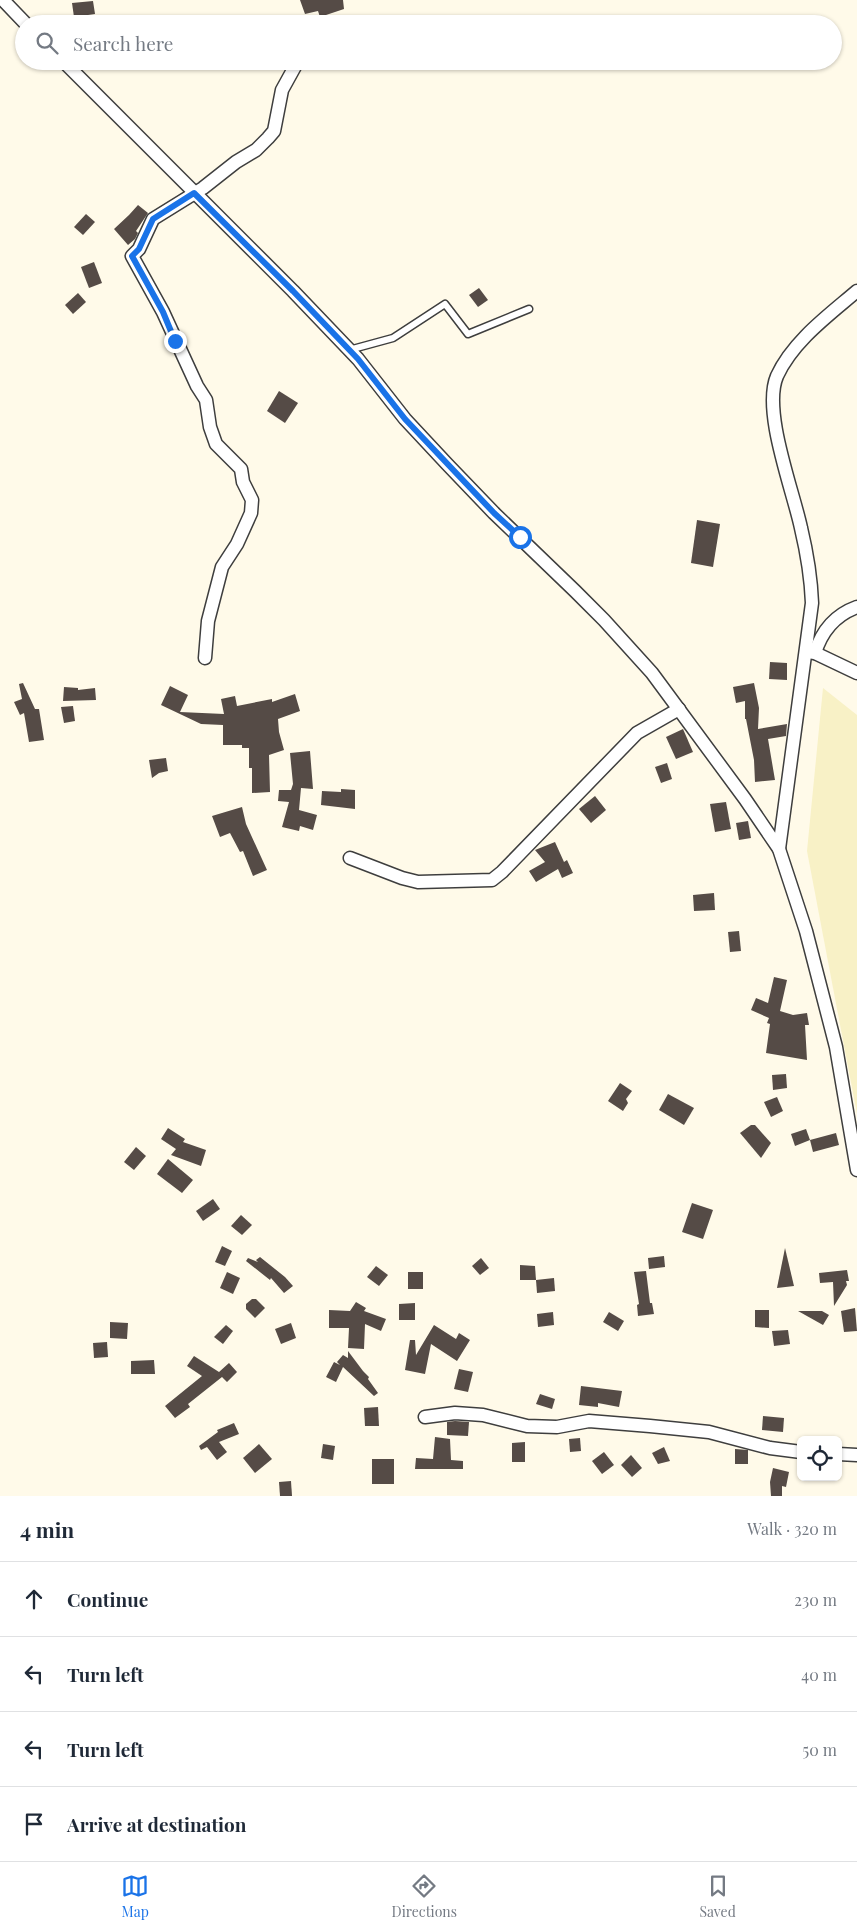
<!DOCTYPE html>
<meta charset="utf-8">
<style>
:root{--surface:#fff;--page:#f6f6f7;--text:#1f2937;--muted:#747a83;--line:#e0e1e3;--accent:#1a73e8}
body{margin:0;font-family:"Playfair Display",serif;background:var(--page);color:var(--text)}
.controls{position:absolute;right:15px;bottom:15px;display:grid;overflow:hidden;border-radius:8px;box-shadow:0 1px 4px #0004}
.controls button{width:45px;height:45px;display:grid;place-items:center;padding:0;border:0;border-bottom:1px solid var(--line);background:var(--surface);color:var(--text);font:25px sans-serif}
.stop{position:absolute;width:15px;height:15px;margin:-11px;border:4px solid #1a73e8;border-radius:50%;background:#fff}
.stop.end{background:#1a73e8;border-color:#fff;box-shadow:0 1px 5px #0008}
.list{margin:0;padding:0;list-style:none}
h2{display:flex;justify-content:space-between;align-items:center;height:65px;margin:0;padding:0 20px;font-size:21px}
h2 small{font-size:16px;font-weight:400;color:var(--muted)}
.list li{display:grid;grid-template-columns:32px 1fr auto;gap:15px;align-items:center;box-sizing:border-box;height:75px;padding:0 20px;border-top:1px solid var(--line)}
.list b{display:block;font-size:19px;white-space:nowrap}
.list em{font-size:16px;font-style:normal;color:var(--muted)}
.icon{flex:none;width:28px;height:28px;fill:none;stroke:currentColor;stroke-width:2;stroke-linecap:round;stroke-linejoin:round}
.map{position:relative;flex:none;width:857px;height:1496px;overflow:hidden}
.search{position:absolute;background:var(--surface);box-shadow:0 1px 4px #0004;left:15px;right:15px;top:15px;height:55px;display:flex;align-items:center;gap:12px;box-sizing:border-box;padding:0 18px;border-radius:28px;color:var(--muted);font-size:19px}
.sheet{height:365px;background:var(--surface)}
nav{display:flex;justify-content:space-around;align-items:center;box-sizing:border-box;height:70px;border-top:1px solid var(--line);background:var(--surface);font-size:14px;color:var(--muted)}
nav a{display:grid;justify-items:center;gap:2px}
nav .on{color:var(--accent)}
.map>svg:first-child{display:block}
</style>
<div class="map">
<svg width="857" height="1496" viewBox="0 0 857 1496">
<rect width="100%" height="100%" fill="#fffae9"/>
<path fill="#f8f1c6" d="M 823,688 L 857,715 L 857,1114 L 807,851 Z"/>
<g fill="#554b46">
<path d="M 300,0 L 343,0 L 344,9 L 320,17 L 318,11 L 305,14 Z"/>
<path d="M 93,1 L 95,14 L 74,17 L 72,3 Z"/>
<path d="M 138,205 L 148,213 L 136,231 L 138,233 L 135,239 L 128,245 L 114,229 L 129,215 Z"/>
<path d="M 86,214 L 95,222 L 83,235 L 74,227 Z"/>
<path d="M 94,262 L 102,283 L 89,288 L 81,267 Z"/>
<path d="M 479,288 L 488,300 L 478,307 L 469,295 Z"/>
<path d="M 78,293 L 86,302 L 73,314 L 65,305 Z"/>
<path d="M 279,391 L 298,403 L 285,423 L 267,411 Z"/>
<path d="M 697,520 L 720,524 L 713,567 L 691,563 Z"/>
<path d="M 770,662 L 787,663 L 787,680 L 769,679 Z"/>
<path d="M 23,683 L 35,709 L 39,709 L 44,740 L 29,742 L 24,713 L 20,715 L 14,702 L 22,699 L 19,684 Z"/>
<path d="M 754,683 L 759,708 L 758,729 L 787,724 L 786,736 L 768,739 L 775,780 L 755,782 L 754,760 L 746,719 L 745,719 L 745,701 L 736,703 L 733,687 Z"/>
<path d="M 170,686 L 188,695 L 180,712 L 224,714 L 221,699 L 235,696 L 237,706 L 272,699 L 272,702 L 295,694 L 300,711 L 278,719 L 279,732 L 284,750 L 269,755 L 270,792 L 252,793 L 252,768 L 249,768 L 249,748 L 242,748 L 242,745 L 223,745 L 223,725 L 201,724 L 161,705 Z"/>
<path d="M 64,687 L 78,688 L 78,690 L 95,688 L 96,700 L 63,701 Z"/>
<path d="M 73,706 L 75,721 L 64,723 L 61,707 Z"/>
<path d="M 683,729 L 693,752 L 676,759 L 666,737 Z"/>
<path d="M 310,751 L 313,789 L 301,788 L 299,810 L 317,815 L 313,830 L 300,826 L 299,831 L 282,827 L 289,802 L 278,801 L 279,790 L 291,790 L 293,784 L 290,753 Z"/>
<path d="M 166,758 L 168,771 L 159,773 L 152,778 L 149,760 Z"/>
<path d="M 667,763 L 672,779 L 661,783 L 655,767 Z"/>
<path d="M 341,789 L 355,790 L 355,809 L 321,805 L 322,791 L 341,792 Z"/>
<path d="M 595,796 L 606,810 L 591,823 L 579,809 Z"/>
<path d="M 726,802 L 731,829 L 715,832 L 710,804 Z"/>
<path d="M 242,807 L 246,824 L 267,870 L 253,876 L 243,851 L 240,852 L 230,833 L 220,837 L 212,816 Z"/>
<path d="M 748,821 L 751,838 L 739,840 L 736,823 Z"/>
<path d="M 555,842 L 564,862 L 567,860 L 573,873 L 562,878 L 558,869 L 536,882 L 529,871 L 545,862 L 535,850 Z"/>
<path d="M 714,893 L 715,910 L 694,911 L 693,895 Z"/>
<path d="M 739,931 L 741,951 L 730,952 L 728,932 Z"/>
<path d="M 774,977 L 787,980 L 780,1011 L 793,1015 L 807,1013 L 809,1025 L 805,1025 L 807,1060 L 766,1053 L 770,1024 L 767,1023 L 769,1018 L 751,1010 L 756,998 L 768,1003 Z"/>
<path d="M 786,1074 L 787,1088 L 773,1090 L 772,1075 Z"/>
<path d="M 620,1083 L 632,1091 L 626,1099 L 628,1103 L 623,1111 L 608,1101 Z"/>
<path d="M 668,1094 L 694,1108 L 684,1125 L 659,1110 Z"/>
<path d="M 777,1097 L 783,1111 L 771,1117 L 764,1102 Z"/>
<path d="M 751,1125 L 755,1125 L 771,1143 L 761,1158 L 740,1133 Z"/>
<path d="M 168,1128 L 185,1139 L 183,1142 L 206,1150 L 201,1166 L 171,1155 L 176,1149 L 161,1139 Z"/>
<path d="M 806,1129 L 810,1140 L 795,1146 L 791,1134 Z"/>
<path d="M 836,1133 L 839,1145 L 813,1152 L 810,1140 Z"/>
<path d="M 136,1147 L 146,1156 L 134,1170 L 124,1162 Z"/>
<path d="M 168,1159 L 193,1180 L 182,1193 L 157,1174 Z"/>
<path d="M 213,1199 L 220,1209 L 203,1221 L 196,1211 Z"/>
<path d="M 692,1203 L 713,1210 L 703,1239 L 682,1232 Z"/>
<path d="M 241,1215 L 252,1225 L 242,1235 L 231,1226 Z"/>
<path d="M 222,1246 L 232,1251 L 225,1266 L 215,1262 Z"/>
<path d="M 785,1248 L 794,1286 L 777,1288 Z"/>
<path d="M 664,1256 L 665,1267 L 649,1269 L 648,1258 Z"/>
<path d="M 260,1257 L 285,1277 L 293,1286 L 284,1293 L 271,1278 L 270,1280 L 246,1261 L 248,1258 L 258,1262 L 256,1260 Z"/>
<path d="M 481,1258 L 489,1268 L 480,1275 L 472,1266 Z"/>
<path d="M 520,1265 L 535,1266 L 536,1280 L 520,1280 Z"/>
<path d="M 376,1266 L 388,1275 L 379,1286 L 367,1277 Z"/>
<path d="M 847,1270 L 849,1281 L 846,1281 L 847,1285 L 834,1306 L 833,1282 L 820,1283 L 819,1273 Z"/>
<path d="M 646,1271 L 650,1303 L 652,1303 L 654,1314 L 638,1316 L 637,1305 L 639,1304 L 634,1272 Z"/>
<path d="M 227,1272 L 240,1278 L 233,1294 L 220,1288 Z"/>
<rect x="408" y="1272" width="15" height="17"/>
<path d="M 554,1278 L 555,1291 L 537,1293 L 536,1280 Z"/>
<path d="M 252,1299 L 256,1299 L 265,1308 L 255,1318 L 246,1309 L 246,1304 Z"/>
<path d="M 356,1302 L 366,1308 L 364,1311 L 386,1319 L 381,1331 L 365,1324 L 364,1349 L 348,1348 L 349,1328 L 329,1328 L 329,1310 L 350,1311 Z"/>
<path d="M 415,1303 L 415,1320 L 399,1320 L 399,1304 Z"/>
<path d="M 855,1308 L 857,1331 L 844,1332 L 841,1311 Z"/>
<path d="M 755,1310 L 769,1310 L 769,1328 L 755,1327 Z"/>
<path d="M 798,1311 L 822,1311 L 829,1315 L 823,1325 Z"/>
<path d="M 553,1312 L 554,1325 L 538,1327 L 537,1314 Z"/>
<path d="M 609,1312 L 624,1321 L 618,1331 L 603,1322 Z"/>
<path d="M 110,1322 L 128,1323 L 127,1339 L 110,1338 Z"/>
<path d="M 291,1323 L 296,1338 L 281,1344 L 275,1329 Z"/>
<path d="M 226,1325 L 233,1331 L 223,1344 L 214,1337 Z"/>
<path d="M 434,1325 L 456,1339 L 459,1333 L 470,1340 L 457,1361 L 431,1344 L 425,1374 L 405,1370 L 410,1340 L 415,1340 L 416,1355 Z"/>
<path d="M 788,1330 L 790,1344 L 774,1346 L 772,1331 Z"/>
<path d="M 107,1342 L 108,1357 L 94,1358 L 93,1343 Z"/>
<path d="M 348,1351 L 363,1371 L 369,1377 L 368,1379 L 378,1393 L 374,1396 L 343,1367 L 336,1382 L 326,1377 L 334,1362 L 340,1365 L 337,1362 L 343,1355 L 348,1358 Z"/>
<path d="M 194,1356 L 219,1372 L 229,1363 L 237,1372 L 227,1382 L 222,1377 L 188,1404 L 190,1407 L 175,1418 L 165,1406 L 202,1376 L 187,1366 Z"/>
<path d="M 154,1360 L 155,1374 L 131,1374 L 131,1361 Z"/>
<path d="M 459,1369 L 473,1372 L 468,1392 L 454,1389 Z"/>
<path d="M 581,1386 L 622,1391 L 619,1407 L 598,1403 L 598,1407 L 579,1405 Z"/>
<path d="M 540,1394 L 555,1399 L 552,1409 L 536,1404 Z"/>
<path d="M 378,1407 L 379,1426 L 365,1426 L 364,1408 Z"/>
<path d="M 763,1416 L 784,1418 L 783,1432 L 762,1430 Z"/>
<path d="M 455,1421 L 469,1422 L 468,1436 L 447,1435 L 447,1422 Z"/>
<path d="M 234,1423 L 239,1434 L 219,1442 L 227,1452 L 217,1460 L 207,1447 L 201,1450 L 199,1446 L 218,1432 L 217,1430 Z"/>
<path d="M 435,1437 L 450,1439 L 451,1460 L 463,1461 L 463,1469 L 415,1469 L 416,1458 L 433,1459 Z"/>
<path d="M 580,1438 L 581,1451 L 570,1452 L 569,1439 Z"/>
<path d="M 525,1442 L 525,1462 L 512,1462 L 512,1443 Z"/>
<path d="M 259,1444 L 272,1459 L 255,1473 L 243,1458 Z"/>
<path d="M 323,1444 L 335,1446 L 333,1460 L 321,1458 Z"/>
<path d="M 664,1447 L 670,1461 L 658,1464 L 652,1453 Z"/>
<path d="M 735,1449 L 748,1450 L 748,1464 L 735,1464 Z"/>
<path d="M 604,1452 L 614,1465 L 602,1474 L 592,1461 Z"/>
<path d="M 631,1455 L 642,1468 L 632,1477 L 621,1465 Z"/>
<rect x="372" y="1459" width="22" height="25"/>
<path d="M 773,1468 L 789,1472 L 786,1487 L 782,1486 L 782,1496 L 771,1496 L 770,1482 Z"/>
<path d="M 291,1481 L 292,1496 L 280,1496 L 279,1482 Z"/>
</g>
<g fill="none" stroke-linecap="round" stroke-linejoin="round">
<defs>
<path id="lane" d="M 349,350 L 393,338 L 445,304 L 468,334 L 529,309"/>
<g id="street">
<path d="M 3,0 L 26,24"/>
<path d="M 63,61 L 293,291 L 358,359 L 405,419 L 447,464 L 494,513 L 575,591 L 604,620 L 652,673 L 745,799 L 779,849 L 806,931 L 836,1047 L 857,1170"/>
<path d="M 807,652 L 815,653 L 857,673"/>
<path d="M 815,653 C 822,630 835,615 857,607"/>
<path d="M 205,658 L 208,621 L 222,567 L 237,544 L 251,513 L 252,500 L 243,482 L 241,469 L 216,444 L 210,427 L 206,400 L 197,386 L 163,312 L 132,256 L 139,249 L 153,219 L 203,188 L 236,162 L 256,150 L 268,138 L 274,131 L 282,90 L 298,61"/>
<path d="M 779,849 L 812,603 C 811,578 807,553 801,528 C 793,490 762,411 777,376 C 793,341 829,315 857,291"/>
<path d="M 350,858 L 402,878 L 418,882 L 492,880 L 502,872 L 637,733 L 679,709"/>
<path d="M 425,1417 L 455,1413 L 483,1415 L 527,1426 L 557,1427 L 589,1421 L 650,1426 L 709,1432 L 770,1448 L 801,1452"/>
<path d="M 838,1454 L 857,1455"/>
</g>
</defs>
<use href="#lane" stroke="#3e3e3e" stroke-width="9"/>
<use href="#street" stroke="#3e3e3e" stroke-width="15"/>
<use href="#lane" stroke="#fff" stroke-width="6"/>
<use href="#street" stroke="#fff" stroke-width="12"/>
</g>
<g fill="none" stroke-linecap="round" stroke-linejoin="round">
<path stroke="#1a73e8" stroke-width="6" d="M 175,341 L 163,312 L 132,256 L 139,249 L 153,219 L 194,193 L 293,291 L 358,359 L 405,419 L 494,513 L 520,537"/>
</g>
</svg>
<div class="controls">
<button><svg class="icon" aria-label="locate" viewBox="0 0 24 24"><circle cx="12" cy="12" r="6"/><path d="M12 2v4M12 18v4M2 12h4M18 12h4"/></svg></button>
</div>
<div class="stop" style="left:520px;top:537px"></div>
<div class="stop end" style="left:175px;top:341px"></div>
<div class="search"><svg class="icon" aria-label="search" viewBox="0 0 24 24"><circle cx="10" cy="10" r="6"/><path d="M15 15l6 6"/></svg>Search here</div>
</div>
<section class="sheet">
<h2>4 min<small>Walk · 320 m</small></h2>
<ul class="list">
<li><svg class="icon" aria-label="ahead" viewBox="0 0 24 24"><path d="M12 20V5M6 11l6-6 6 6"/></svg><div><b>Continue</b></div><em>230 m</em></li>
<li><svg class="icon" aria-label="left" viewBox="0 0 24 24"><path d="M17 20v-9H6M10 6l-5 5 5 5"/></svg><div><b>Turn left</b></div><em>40 m</em></li>
<li><svg class="icon" aria-label="left" viewBox="0 0 24 24"><path d="M17 20v-9H6M10 6l-5 5 5 5"/></svg><div><b>Turn left</b></div><em>50 m</em></li>
<li><svg class="icon" aria-label="arrive" viewBox="0 0 24 24"><path d="M6 21V4h12l-3 4 3 4H6"/></svg><div><b>Arrive at destination</b></div></li>
</ul>
</section>
<nav>
<a class="on"><svg class="icon" aria-label="map" viewBox="0 0 24 24"><path d="M3 6l6-2 6 2 6-2v14l-6 2-6-2-6 2zM9 4v14M15 6v14"/></svg>Map</a>
<a><svg class="icon" aria-label="directions" viewBox="0 0 24 24"><path d="M12 3l9 9-9 9-9-9zM9 14v-3h6M13 9l2 2-2 2"/></svg>Directions</a>
<a><svg class="icon" aria-label="saved" viewBox="0 0 24 24"><path d="M7 4h10v16l-5-4-5 4z"/></svg>Saved</a>
</nav>
